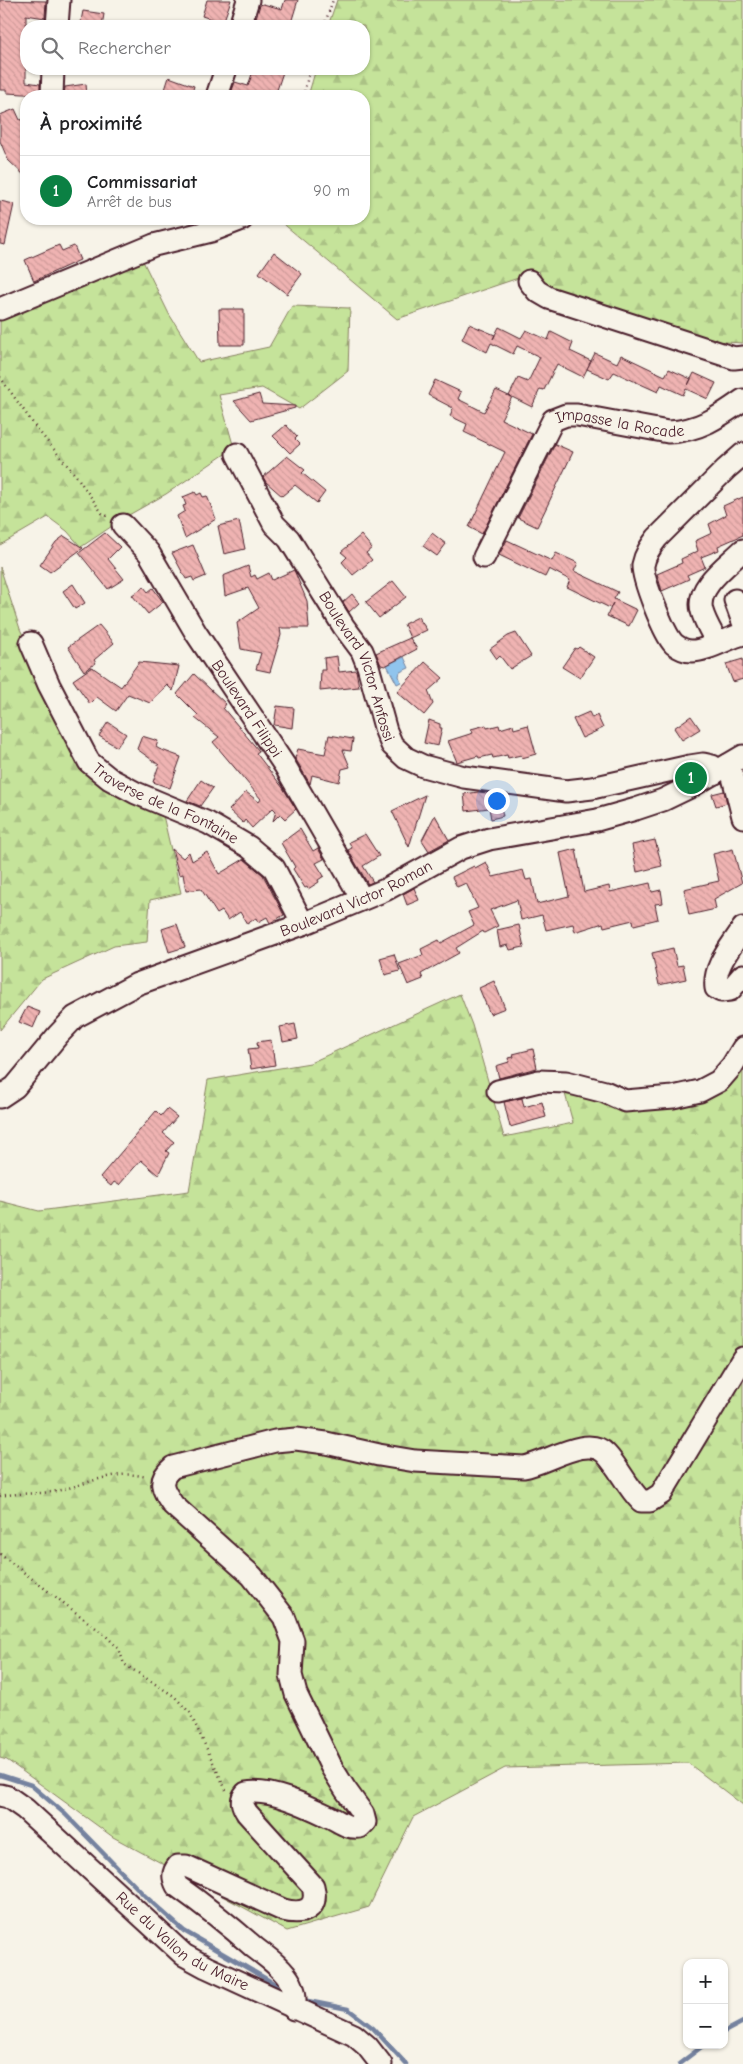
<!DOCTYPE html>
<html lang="fr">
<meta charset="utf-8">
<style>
:root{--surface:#fff;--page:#f2f2f2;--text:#202124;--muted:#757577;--line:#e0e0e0;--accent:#0b8043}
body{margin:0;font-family:"Comic Neue",sans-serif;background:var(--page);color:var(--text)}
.controls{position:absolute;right:15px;bottom:15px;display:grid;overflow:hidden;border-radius:10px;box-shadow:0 1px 4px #0004}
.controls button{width:45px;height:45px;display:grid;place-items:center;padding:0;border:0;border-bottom:1px solid var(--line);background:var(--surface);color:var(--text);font:25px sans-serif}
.you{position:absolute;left:496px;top:800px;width:18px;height:18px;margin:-12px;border:4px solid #fff;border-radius:50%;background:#1a73e8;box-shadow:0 0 0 8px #1a73e833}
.badge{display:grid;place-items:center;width:32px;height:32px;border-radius:50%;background:var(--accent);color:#fff;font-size:16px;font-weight:700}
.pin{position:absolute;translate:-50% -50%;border:2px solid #fff;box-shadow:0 1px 5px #0006}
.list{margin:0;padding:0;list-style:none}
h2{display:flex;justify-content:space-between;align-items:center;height:65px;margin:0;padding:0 20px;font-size:21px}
h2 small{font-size:16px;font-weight:400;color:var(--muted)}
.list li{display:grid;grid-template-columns:32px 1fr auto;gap:15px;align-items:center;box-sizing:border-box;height:70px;padding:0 20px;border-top:1px solid var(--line)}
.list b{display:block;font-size:19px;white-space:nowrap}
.list p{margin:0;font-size:16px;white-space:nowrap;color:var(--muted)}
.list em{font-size:16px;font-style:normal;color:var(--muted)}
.icon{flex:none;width:28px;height:28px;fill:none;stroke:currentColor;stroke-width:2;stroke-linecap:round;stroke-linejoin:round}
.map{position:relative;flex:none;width:743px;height:2064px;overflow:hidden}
.search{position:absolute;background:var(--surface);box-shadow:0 1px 4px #0004;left:20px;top:20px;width:350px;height:55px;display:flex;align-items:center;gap:12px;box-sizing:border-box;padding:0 18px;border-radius:20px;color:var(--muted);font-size:19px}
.panel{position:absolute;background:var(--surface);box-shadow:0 1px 4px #0004;left:20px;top:90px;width:350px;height:135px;border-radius:20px}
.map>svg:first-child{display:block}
</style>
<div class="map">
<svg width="743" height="2064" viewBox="0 0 743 2064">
<defs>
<pattern id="forest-firs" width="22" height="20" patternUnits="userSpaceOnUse" patternTransform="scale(1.25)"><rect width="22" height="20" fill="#c5e39a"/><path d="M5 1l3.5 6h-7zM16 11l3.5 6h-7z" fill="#abc285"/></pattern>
<pattern id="building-back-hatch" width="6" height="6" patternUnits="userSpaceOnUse" patternTransform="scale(1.25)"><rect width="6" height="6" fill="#efb3b2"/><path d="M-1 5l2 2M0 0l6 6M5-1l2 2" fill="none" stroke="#ce9a99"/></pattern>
</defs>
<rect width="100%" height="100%" fill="#f7f3e8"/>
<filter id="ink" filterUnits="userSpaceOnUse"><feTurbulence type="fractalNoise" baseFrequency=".02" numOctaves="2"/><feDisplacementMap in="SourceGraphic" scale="10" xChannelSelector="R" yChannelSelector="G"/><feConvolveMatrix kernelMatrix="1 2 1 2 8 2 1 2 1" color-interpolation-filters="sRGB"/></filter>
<g filter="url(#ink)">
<g fill="url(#forest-firs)" stroke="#888162">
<path d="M 337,0 L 743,0 L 743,343 L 706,341 L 545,289 L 539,271 L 397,319 L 280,221 L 281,219 L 364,219 L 364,96 L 308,96 L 316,69 L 364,69 L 364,26 L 328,26 Z"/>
<path d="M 141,257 L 169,314 L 199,362 L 269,347 L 292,306 L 350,308 L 348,371 L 299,409 L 262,388 L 219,395 L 234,448 L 166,494 L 127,516 L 81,547 L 67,531 L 48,517 L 0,545 L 0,313 Z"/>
<path d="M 0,567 L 20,629 L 83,762 L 162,811 L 181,893 L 150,900 L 147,942 L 114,946 L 42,979 L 0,1030 Z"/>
<path d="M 460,994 L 472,1025 L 504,1137 L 573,1123 L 564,1090 L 676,1104 L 743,1054 L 743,1805 L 688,1763 L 505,1768 L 413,1817 L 369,1907 L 287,1931 L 113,1837 L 7,1760 L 0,1758 L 0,1201 L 39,1211 L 189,1191 L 208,1080 L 310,1063 Z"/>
</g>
<path fill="#90c4ed" stroke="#74829f" d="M 404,657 L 409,668 L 400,672 L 399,676 L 401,682 L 397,684 L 387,665 Z"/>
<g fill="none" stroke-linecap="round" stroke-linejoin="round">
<g stroke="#74829f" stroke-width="4.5">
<path d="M 0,1775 L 31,1785 L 65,1814 L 145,1896 L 184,1931 L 287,1991"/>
<path d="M 303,2000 L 348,2009 L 373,2028 L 406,2064"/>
<path d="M 724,2032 L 743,2022"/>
<path d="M 679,2064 L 704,2045"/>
</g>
</g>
<g fill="url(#building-back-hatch)" stroke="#4a1f2b">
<path d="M 0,0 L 46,1 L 45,18 L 26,15 L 26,82 L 40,84 L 40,95 L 7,93 L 7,90 L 0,90 Z"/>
<path d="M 207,0 L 231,0 L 223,23 L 202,16 Z"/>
<path d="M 285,0 L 298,0 L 290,26 L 262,26 L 254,24 L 260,5 L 263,4 L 282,9 Z"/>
<path d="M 83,11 L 104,14 L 102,26 L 80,26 Z"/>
<path d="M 256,69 L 284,69 L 275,96 L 230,96 L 235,82 L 248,86 L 252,74 L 254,74 Z"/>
<path d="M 169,77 L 194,86 L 191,96 L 163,96 Z"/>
<path d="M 86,84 L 87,96 L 64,96 L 65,87 Z"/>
<path d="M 15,109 L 20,120 L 26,119 L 26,177 L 8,160 L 0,141 L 0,115 Z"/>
<path d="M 0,201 L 14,204 L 5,245 L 0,244 Z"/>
<path d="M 59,245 L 62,251 L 74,246 L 80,260 L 34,281 L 25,260 Z"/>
<path d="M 274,252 L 302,274 L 287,294 L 259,273 Z"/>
<path d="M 219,309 L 244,309 L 244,345 L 220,345 Z"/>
<path d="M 469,324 L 495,335 L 493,339 L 499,327 L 521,338 L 526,330 L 548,340 L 551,332 L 573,343 L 570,351 L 591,361 L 583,377 L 557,364 L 544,390 L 540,389 L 532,407 L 512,397 L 501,419 L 532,434 L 482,534 L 469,527 L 505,452 L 464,432 L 467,424 L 450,416 L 453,408 L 428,395 L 435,380 L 461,392 L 458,399 L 484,412 L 496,390 L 511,397 L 509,396 L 518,378 L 528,382 L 540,357 L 517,346 L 513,354 L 491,343 L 487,352 L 462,339 Z"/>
<path d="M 595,353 L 617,363 L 621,355 L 665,376 L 669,369 L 691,379 L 688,385 L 694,373 L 716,383 L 708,399 L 686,389 L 683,395 L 661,385 L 658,392 L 614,372 L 609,379 L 587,369 Z"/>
<path d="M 259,394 L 262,404 L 295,406 L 295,408 L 251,420 L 234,401 Z"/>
<path d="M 286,425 L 297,437 L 295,439 L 300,444 L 290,453 L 273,436 Z"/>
<path d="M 555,444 L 573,452 L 537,527 L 518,518 Z"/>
<path d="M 287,456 L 305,470 L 302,473 L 325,492 L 317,503 L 295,485 L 282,496 L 266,482 L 263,477 Z"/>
<path d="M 195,492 L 197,495 L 201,493 L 203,497 L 207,496 L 216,519 L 185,538 L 177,516 L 185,511 L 183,506 L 186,505 L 183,497 Z"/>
<path d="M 743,497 L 743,535 L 718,546 L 719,550 L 701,557 L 705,567 L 687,575 L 689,579 L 662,591 L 657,574 L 682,563 L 681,559 L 698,551 L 695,541 L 712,533 L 709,524 L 726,515 L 723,506 Z"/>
<path d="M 239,521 L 245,549 L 224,554 L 218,526 Z"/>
<path d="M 105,533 L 120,547 L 108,559 L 124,579 L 108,589 L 79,553 Z"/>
<path d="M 432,533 L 446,544 L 437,556 L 423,546 Z"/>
<path d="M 361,535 L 372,548 L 366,553 L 372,560 L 353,575 L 342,562 L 347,557 L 341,552 Z"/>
<path d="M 64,536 L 83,548 L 50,572 L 40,565 L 56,542 Z"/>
<path d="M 507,540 L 552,561 L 556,553 L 578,563 L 574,571 L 618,592 L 614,599 L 637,610 L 629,626 L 607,616 L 613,603 L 610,608 L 567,587 L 570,580 L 549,569 L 545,577 L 499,555 Z"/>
<path d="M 193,545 L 206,576 L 194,581 L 192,577 L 186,579 L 172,553 Z"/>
<path d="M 248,566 L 251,577 L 255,575 L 257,579 L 269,573 L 272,580 L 294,570 L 307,601 L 309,628 L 280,628 L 281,635 L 270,672 L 256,669 L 261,653 L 241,649 L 237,623 L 259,608 L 248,588 L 225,596 L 223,576 Z"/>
<path d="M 393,581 L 406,597 L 379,618 L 366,602 Z"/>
<path d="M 73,584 L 85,603 L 75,609 L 63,591 Z"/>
<path d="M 144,587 L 148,592 L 153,588 L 163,602 L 148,614 L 132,595 Z"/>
<path d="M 352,594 L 359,603 L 349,612 L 343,602 Z"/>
<path d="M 418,617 L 427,630 L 410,638 L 404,624 Z"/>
<path d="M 99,625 L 114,643 L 94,660 L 96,663 L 84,671 L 68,647 Z"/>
<path d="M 516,633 L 531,656 L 510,669 L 500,656 L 497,659 L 490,649 L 508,636 Z"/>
<path d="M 410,638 L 417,649 L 385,666 L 381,665 L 376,653 Z"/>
<path d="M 579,647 L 594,657 L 580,678 L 562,667 L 575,648 L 577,649 Z"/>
<path d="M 337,656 L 339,672 L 356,670 L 359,687 L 320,691 L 321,670 L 325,670 L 324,658 Z"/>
<path d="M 743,659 L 743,679 L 733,682 L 726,664 Z"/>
<path d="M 139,662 L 179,666 L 173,691 L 167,685 L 150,703 L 128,694 L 116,711 L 97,697 L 90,704 L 73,680 L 92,667 L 121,687 Z"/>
<path d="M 425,662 L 443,678 L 428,691 L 433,704 L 424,715 L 397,692 Z"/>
<path d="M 194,674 L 226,704 L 223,708 L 259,751 L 256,753 L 283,788 L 296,809 L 285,819 L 280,814 L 273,821 L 276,811 L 273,808 L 252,828 L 245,820 L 243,823 L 229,810 L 246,792 L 259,802 L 261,799 L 213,742 L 219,737 L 195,718 L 198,715 L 177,694 Z"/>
<path d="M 277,706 L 294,708 L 292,728 L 274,725 Z"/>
<path d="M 589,712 L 592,718 L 597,715 L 603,728 L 582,738 L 573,719 Z"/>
<path d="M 691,716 L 700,729 L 682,740 L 674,728 Z"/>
<path d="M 429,720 L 440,724 L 440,728 L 442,728 L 438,746 L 424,743 Z"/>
<path d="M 108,722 L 126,734 L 117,747 L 99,736 Z"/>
<path d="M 486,725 L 487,728 L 499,725 L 500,729 L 513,725 L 514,729 L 528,725 L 536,754 L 522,758 L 521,755 L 508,758 L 507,755 L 493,758 L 492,755 L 479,758 L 478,756 L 457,762 L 448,741 L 473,733 L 471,729 Z"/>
<path d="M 329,735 L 353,739 L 351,751 L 343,750 L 350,767 L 342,769 L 339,782 L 312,775 L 310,784 L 295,758 L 298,749 L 325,754 Z"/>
<path d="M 142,736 L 158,741 L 156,747 L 159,749 L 181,757 L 170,788 L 153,782 L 159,765 L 137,749 Z"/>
<path d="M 201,780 L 213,788 L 200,806 L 187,801 Z"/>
<path d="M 724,791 L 727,803 L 716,806 L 712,794 Z"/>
<path d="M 478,792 L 498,794 L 503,816 L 491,819 L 489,808 L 466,811 L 464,794 Z"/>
<path d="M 425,795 L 409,847 L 392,811 Z"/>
<path d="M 435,815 L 449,840 L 429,851 L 422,840 Z"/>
<path d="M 300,829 L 313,851 L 318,848 L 324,859 L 316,863 L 324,876 L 318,880 L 319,882 L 308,889 L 307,887 L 305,888 L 293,869 L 295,867 L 281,843 Z"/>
<path d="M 365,834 L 379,856 L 363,866 L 373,882 L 368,884 L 348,850 L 352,848 L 349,842 Z"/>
<path d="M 655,840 L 662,866 L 637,872 L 632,845 Z"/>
<path d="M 172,849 L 183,858 L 189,852 L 192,861 L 207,852 L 219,874 L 244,859 L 263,875 L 284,915 L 270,923 L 267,917 L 258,922 L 256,918 L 247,924 L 240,912 L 228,920 L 222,911 L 217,914 L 201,889 L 186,891 L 183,874 L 179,875 Z"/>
<path d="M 576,849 L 584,892 L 609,886 L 610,892 L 650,883 L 652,892 L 661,890 L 663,903 L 655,904 L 658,919 L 634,925 L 633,920 L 604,927 L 603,923 L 575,932 L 573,924 L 546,930 L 542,915 L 521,920 L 517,900 L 490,910 L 498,926 L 484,933 L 483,931 L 456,948 L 459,953 L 421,974 L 423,979 L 408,985 L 399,964 L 423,955 L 421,949 L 439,940 L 441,943 L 474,925 L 468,912 L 478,908 L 466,883 L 457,887 L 452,877 L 474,866 L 475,868 L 486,862 L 493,877 L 523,870 L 526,880 L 532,879 L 537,904 L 569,896 L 560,853 Z"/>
<path d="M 733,849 L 742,883 L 714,899 L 716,909 L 689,915 L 684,889 L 719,881 L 713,854 Z"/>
<path d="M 414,888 L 419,900 L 407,905 L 403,894 Z"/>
<path d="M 177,924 L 185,947 L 169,952 L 162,929 Z"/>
<path d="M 519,925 L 524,947 L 510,950 L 508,945 L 500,947 L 497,930 Z"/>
<path d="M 673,948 L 677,966 L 683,965 L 686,979 L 659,985 L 652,953 Z"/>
<path d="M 394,954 L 400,971 L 385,975 L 380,958 Z"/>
<path d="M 494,981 L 505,1008 L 490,1014 L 479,988 Z"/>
<path d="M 27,1007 L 40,1012 L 33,1028 L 19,1022 Z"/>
<path d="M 295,1024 L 298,1039 L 283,1042 L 280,1027 Z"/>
<path d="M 271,1040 L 275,1065 L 251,1069 L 248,1049 L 258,1048 L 257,1042 Z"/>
<path d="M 533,1049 L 537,1068 L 499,1078 L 496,1066 L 509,1062 L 508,1058 L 514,1057 L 513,1054 Z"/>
<path d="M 522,1098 L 524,1107 L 542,1102 L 546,1117 L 510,1127 L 504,1102 Z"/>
<path d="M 167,1109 L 177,1117 L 163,1133 L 174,1142 L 166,1151 L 169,1153 L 158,1175 L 141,1160 L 119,1185 L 114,1182 L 111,1186 L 100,1177 L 156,1111 L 161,1116 Z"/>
</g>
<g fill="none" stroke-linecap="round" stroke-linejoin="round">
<defs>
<g id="minor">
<path d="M 57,26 L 59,0"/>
<path d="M 240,26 L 248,0"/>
<path d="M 52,96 L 53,69"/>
<path d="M 217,96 L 226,69"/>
<path d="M 529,281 L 537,291 L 549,298 L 734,358 L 743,357"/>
<path d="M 0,309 L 154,245 L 211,231 L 242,219"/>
<path id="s1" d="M 237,454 L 274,524 L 289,539 L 344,627 L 362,651 L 368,666 L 386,731 L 392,745 L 406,758 L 423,766 L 464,777 L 566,791 L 592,788 L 690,766 L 703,764 L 712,766 L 715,773"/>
<path d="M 743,454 L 726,469 L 657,538 C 651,546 645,554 643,565 C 642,578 664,634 674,644 C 679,648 685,651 692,651 C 707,651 728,638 743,634"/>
<path id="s2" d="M 123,525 L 149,553 L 196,633 L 285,766 L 362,899"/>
<path id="s3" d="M 484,557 L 553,420 L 566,415 L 577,415 L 668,432 C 699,431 719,417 743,400"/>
<path d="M 735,600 L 743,622"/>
<path id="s4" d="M 31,643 L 49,685 L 89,762 L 110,779 L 136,793 L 208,823 L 249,847 L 274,868 L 303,924"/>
<path d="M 717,643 C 712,633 705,622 702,611 C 695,587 728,565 743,550"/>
<path d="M 728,765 L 733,777 L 743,817"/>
<path d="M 743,928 C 732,946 713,966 716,988 L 721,991 L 730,990 L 743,975"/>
<path d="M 498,1091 L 539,1081 L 566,1082 L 605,1092 L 625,1101 L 673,1097 L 700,1091 L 719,1081 L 732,1066 L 743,1048"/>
<path id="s5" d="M 0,1097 L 15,1087 L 58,1035 L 75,1017 L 137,984 L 303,924 L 385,890 L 461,848 L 489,839 L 597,820 L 636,809 L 663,800 L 692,786 L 743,756"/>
<path id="s6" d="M 0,1795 L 8,1797 L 25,1809 L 184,1955 L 206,1967 L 354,2035 L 367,2046 L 381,2064"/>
<path d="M 294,2009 C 296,2000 295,1991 291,1983 C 284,1969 267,1957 255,1948 C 230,1926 204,1905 177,1886 C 173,1878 172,1873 178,1866 L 186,1866 L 283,1910 C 303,1915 319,1910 313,1886 L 247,1813 C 242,1805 240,1800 246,1793 C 269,1788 307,1806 328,1816 C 339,1821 347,1829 360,1827 L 365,1822 L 363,1814 L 345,1789 L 332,1768 L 296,1694 L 291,1675 L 293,1641 L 284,1617 L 252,1576 L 173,1505 C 163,1490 156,1481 173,1467 L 275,1441 L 296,1439 L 326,1443 L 379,1455 L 415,1461 L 524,1467 C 547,1463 588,1434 606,1454 C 620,1469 627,1487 641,1501 L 650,1501 L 661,1494 L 743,1358"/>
</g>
</defs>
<use href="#minor" stroke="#4a1f2b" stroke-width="25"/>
<g stroke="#4a1f2b" stroke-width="2.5" stroke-dasharray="1 4" stroke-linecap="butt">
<path d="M 324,26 L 333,0"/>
<path d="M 303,96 L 310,69"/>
<path d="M 0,377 L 37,429 L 77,477 L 102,513 L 109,517"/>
<path d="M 0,1496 C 17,1493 34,1494 51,1492 C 82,1487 114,1468 146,1477"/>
<path d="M 0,1554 L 105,1635 L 119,1649 L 124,1664 L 174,1696 L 190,1713 L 226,1790"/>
</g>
<use href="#minor" stroke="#f7f3e8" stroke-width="21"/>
</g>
</g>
<g text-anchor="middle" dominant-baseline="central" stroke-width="4" stroke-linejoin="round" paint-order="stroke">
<g font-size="16" fill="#4a1f2b" stroke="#f7f3e8">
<text stroke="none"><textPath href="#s3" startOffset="222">Impasse la Rocade</textPath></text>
<text stroke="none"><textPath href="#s1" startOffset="246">Boulevard Victor Anfossi</textPath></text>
<text stroke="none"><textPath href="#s2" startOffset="222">Boulevard Filippi</textPath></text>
<text stroke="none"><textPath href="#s4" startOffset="220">Traverse de la Fontaine</textPath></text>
<text stroke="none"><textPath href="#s5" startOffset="416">Boulevard Victor Roman</textPath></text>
<text stroke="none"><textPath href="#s6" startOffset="236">Rue du Vallon du Maire</textPath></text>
</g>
</g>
</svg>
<div class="controls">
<button>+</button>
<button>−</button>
</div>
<div class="you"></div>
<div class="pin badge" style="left:691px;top:778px">1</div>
<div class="search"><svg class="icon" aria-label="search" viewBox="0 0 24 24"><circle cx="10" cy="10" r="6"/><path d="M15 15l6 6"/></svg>Rechercher</div>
<section class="panel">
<h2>À proximité<small></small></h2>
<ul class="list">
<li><span class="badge">1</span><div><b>Commissariat</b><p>Arrêt de bus</p></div><em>90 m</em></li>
</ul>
</section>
</div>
